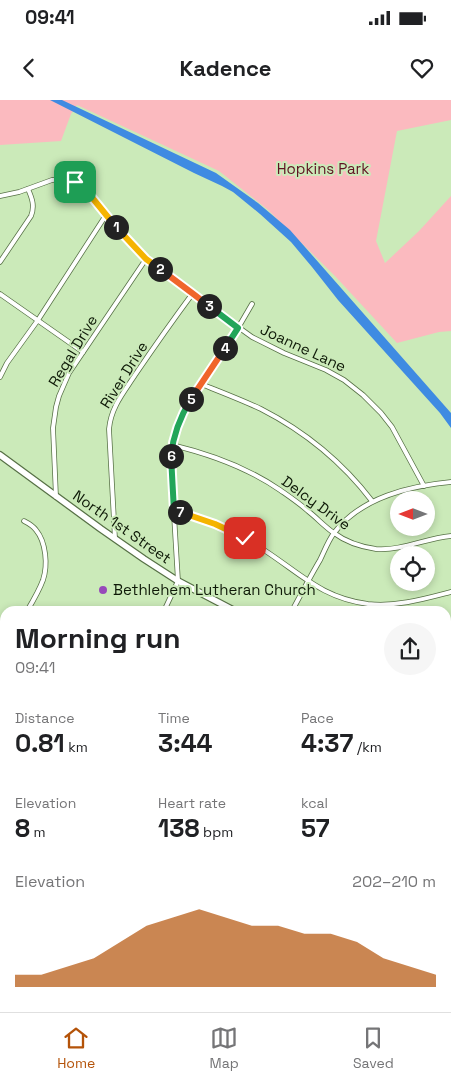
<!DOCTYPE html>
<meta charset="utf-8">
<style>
:root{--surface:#fff;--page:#f6f6f6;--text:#202124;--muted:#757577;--line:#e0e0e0;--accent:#b45309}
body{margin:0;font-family:"Space Grotesk",sans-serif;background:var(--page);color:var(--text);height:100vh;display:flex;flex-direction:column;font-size:19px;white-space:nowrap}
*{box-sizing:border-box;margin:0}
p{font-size:16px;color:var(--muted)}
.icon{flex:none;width:28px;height:28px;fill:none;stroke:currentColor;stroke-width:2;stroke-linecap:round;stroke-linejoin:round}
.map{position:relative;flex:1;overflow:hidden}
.drawer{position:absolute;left:0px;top:506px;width:451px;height:406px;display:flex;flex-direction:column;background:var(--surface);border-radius:15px 15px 0 0;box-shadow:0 2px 8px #0003}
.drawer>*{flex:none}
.needle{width:32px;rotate:270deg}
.controls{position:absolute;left:390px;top:391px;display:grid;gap:10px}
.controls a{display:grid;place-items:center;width:45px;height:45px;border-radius:50%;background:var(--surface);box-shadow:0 2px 8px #0003;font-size:25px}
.pin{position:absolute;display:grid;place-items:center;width:42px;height:42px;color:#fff;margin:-21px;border-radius:10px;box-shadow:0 2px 8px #0006}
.km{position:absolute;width:25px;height:25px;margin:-12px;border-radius:50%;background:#222;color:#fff;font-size:14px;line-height:25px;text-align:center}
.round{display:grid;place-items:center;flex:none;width:52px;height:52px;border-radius:26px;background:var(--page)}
.head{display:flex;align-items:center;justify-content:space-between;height:85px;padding:0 15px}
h1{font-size:28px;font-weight:800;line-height:38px}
.metrics{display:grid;grid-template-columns:repeat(3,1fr);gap:8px;height:85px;padding:5px 15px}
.metrics div{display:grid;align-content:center}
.metrics b{font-size:25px;font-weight:800}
.metrics small{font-size:14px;font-weight:400}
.metrics p{font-size:14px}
.chart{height:140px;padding:10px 15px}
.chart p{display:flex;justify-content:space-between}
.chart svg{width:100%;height:90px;margin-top:5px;fill:var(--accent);opacity:.7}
.status{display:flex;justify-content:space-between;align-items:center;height:35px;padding:0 25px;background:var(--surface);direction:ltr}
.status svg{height:14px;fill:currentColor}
header{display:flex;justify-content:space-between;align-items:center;height:65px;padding:0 15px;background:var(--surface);font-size:22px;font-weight:800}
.tab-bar{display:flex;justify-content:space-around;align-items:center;height:70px;border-top:1px solid var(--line);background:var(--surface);font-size:14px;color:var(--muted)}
.tab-bar a{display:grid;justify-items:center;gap:2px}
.tab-bar .selected{color:var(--accent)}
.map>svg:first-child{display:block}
.green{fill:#fbbabf}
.water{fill:#3f8be2}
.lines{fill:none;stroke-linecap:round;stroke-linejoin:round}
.street-casing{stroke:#577146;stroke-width:5.5}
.secondary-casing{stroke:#577146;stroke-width:8}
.street{stroke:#fff;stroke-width:4}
.secondary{stroke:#fff;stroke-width:5.5}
.split-1-casing{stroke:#fff;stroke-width:10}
.split-2-casing{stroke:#fff;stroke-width:10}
.split-3-casing{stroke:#fff;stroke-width:10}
.split-4-casing{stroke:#fff;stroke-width:10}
.split-5-casing{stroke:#fff;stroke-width:10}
.split-6-casing{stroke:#fff;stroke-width:10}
.split-7-casing{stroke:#fff;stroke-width:10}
.split-8-casing{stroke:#fff;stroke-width:10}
.split-1{stroke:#f5b400;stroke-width:6}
.split-2{stroke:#f5b400;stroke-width:6}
.split-3{stroke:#f0652b;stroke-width:6}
.split-4{stroke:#22a559;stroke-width:6}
.split-5{stroke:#f0652b;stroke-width:6}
.split-6{stroke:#22a559;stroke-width:6}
.split-7{stroke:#22a559;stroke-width:6}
.split-8{stroke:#f5b400;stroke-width:6}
.poi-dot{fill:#9749ba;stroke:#cbeab9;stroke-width:2}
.labels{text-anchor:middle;stroke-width:4;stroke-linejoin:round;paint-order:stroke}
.park-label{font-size:15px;fill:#5f1222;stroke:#cbeab9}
.street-label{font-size:15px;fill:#0e1907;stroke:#cbeab9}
.poi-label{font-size:15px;fill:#0e1907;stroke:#cbeab9;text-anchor:start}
</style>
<div class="status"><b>09:41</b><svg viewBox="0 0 49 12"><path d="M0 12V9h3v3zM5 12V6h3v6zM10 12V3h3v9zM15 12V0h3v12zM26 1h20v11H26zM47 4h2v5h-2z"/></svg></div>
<header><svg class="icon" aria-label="back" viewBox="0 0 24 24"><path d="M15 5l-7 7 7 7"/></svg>Kadence<svg class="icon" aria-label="heart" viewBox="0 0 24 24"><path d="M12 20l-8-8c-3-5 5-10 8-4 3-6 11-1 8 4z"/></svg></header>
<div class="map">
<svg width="451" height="912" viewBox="0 0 451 912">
<rect width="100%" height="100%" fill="#cbeab9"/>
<!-- green -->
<path class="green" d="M0,0h451v20l-54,11 -21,110 9,22 34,-32 32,-35v135l-12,1 -42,11 -62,-67 -68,-67 -48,-38 -142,-66 -6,9 -10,27 -61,4z"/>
<!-- water -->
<path class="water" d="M50,0h12l154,73 42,30 32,27 161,183v15l-11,-15 -102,-113 -26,-33 -21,-25 -31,-28 -27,-22 -11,-6 -28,-13z"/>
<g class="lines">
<defs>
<g id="street">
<path d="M0,96l19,-4 33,-12 13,-1 13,5 12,11 36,43 20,21 47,34 9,8 50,36 32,16 42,17 18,10 19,15 18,18 11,14 32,59"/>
<path d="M0,162l31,-46c4,-10 1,-18 -3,-27"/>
<path d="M0,194l83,58"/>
<path d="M0,277l7,-14 31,-43 68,-105"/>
<path d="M201,284c20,8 41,16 60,25 43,22 82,54 111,92"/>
<path d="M172,345c38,9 76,23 108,45 10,7 19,13 28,21 9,7 17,16 26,22 12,9 28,14 42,16 26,2 50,-11 75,-13"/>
<path d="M56,397l-3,-69 3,-21 3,-11 10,-23 77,-114"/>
<path d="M174,411c32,9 62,21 90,39 37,24 58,48 104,54 29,3 56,-5 83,-12"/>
<path d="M24,421c4,2 9,5 12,9 10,12 12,35 7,50 -4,11 -10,21 -16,31"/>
<path d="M115,439l-6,-110c2,-22 15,-37 26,-54 19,-28 38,-55 58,-82"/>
<path d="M164,511l14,-30 -7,-116 1,-20 3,-13 10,-23 53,-81 14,-24"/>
<path d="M292,511c9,-17 18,-34 28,-51 4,-8 8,-19 14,-27 27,-36 75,-47 117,-51"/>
<path d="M0,634h5"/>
<path d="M446,702l5,-1"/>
<path d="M446,760h5"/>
<path d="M446,820l5,-1"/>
<path d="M446,878h5"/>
<path d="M0,888h5"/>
<path d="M98,908l10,4"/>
<path d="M165,908l4,4"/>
<path d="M237,909l10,3"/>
<path d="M148,912l9,-4"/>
</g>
<g id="secondary">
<path d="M0,355l101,74 43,30 34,22 57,30"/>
<path d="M446,581h5"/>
<path d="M237,912v-4"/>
</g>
</defs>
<!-- street casing -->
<use href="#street" class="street-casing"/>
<!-- secondary casing -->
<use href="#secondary" class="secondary-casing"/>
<!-- street -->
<use href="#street" class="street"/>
<!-- secondary -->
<use href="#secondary" class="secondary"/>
</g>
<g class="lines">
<defs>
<path id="split-1" d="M75,82l15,13 26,32"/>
<path id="split-2" d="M116,127l30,32 14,10"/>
<path id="split-3" d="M160,169l32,24 17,13"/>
<path id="split-4" d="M209,206l29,22 -13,20"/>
<path id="split-5" d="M191,299l34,-51"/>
<path id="split-6" d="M171,356c2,-21 9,-39 20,-57"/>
<path id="split-7" d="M171,356l3,55 6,1"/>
<path id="split-8" d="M180,412l35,12 30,14"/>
</defs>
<!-- split-1 casing -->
<use href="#split-1" class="split-1-casing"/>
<!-- split-2 casing -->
<use href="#split-2" class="split-2-casing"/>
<!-- split-3 casing -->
<use href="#split-3" class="split-3-casing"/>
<!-- split-4 casing -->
<use href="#split-4" class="split-4-casing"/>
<!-- split-5 casing -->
<use href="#split-5" class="split-5-casing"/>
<!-- split-6 casing -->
<use href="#split-6" class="split-6-casing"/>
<!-- split-7 casing -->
<use href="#split-7" class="split-7-casing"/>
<!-- split-8 casing -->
<use href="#split-8" class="split-8-casing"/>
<!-- split-1 -->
<use href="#split-1" class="split-1"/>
<!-- split-2 -->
<use href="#split-2" class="split-2"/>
<!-- split-3 -->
<use href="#split-3" class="split-3"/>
<!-- split-4 -->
<use href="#split-4" class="split-4"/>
<!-- split-5 -->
<use href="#split-5" class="split-5"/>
<!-- split-6 -->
<use href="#split-6" class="split-6"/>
<!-- split-7 -->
<use href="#split-7" class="split-7"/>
<!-- split-8 -->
<use href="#split-8" class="split-8"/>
</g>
<!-- markers -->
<circle class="poi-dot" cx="103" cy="490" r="5"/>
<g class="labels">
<!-- park labels -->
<g class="park-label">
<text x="323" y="74">Hopkins Park</text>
</g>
<!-- street labels -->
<g class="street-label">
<text transform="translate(303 248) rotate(25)" y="5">Joanne Lane</text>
<text transform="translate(73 251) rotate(-59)" y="5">Regal Drive</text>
<text transform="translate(124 275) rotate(-58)" y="5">River Drive</text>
<text transform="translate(316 403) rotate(36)" y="5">Delcy Drive</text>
<text transform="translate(122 427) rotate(35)" y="5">North 1st Street</text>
</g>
<!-- poi labels -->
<g class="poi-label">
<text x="113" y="495">Bethlehem Lutheran Church</text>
</g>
</g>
</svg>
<div class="controls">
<a><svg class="needle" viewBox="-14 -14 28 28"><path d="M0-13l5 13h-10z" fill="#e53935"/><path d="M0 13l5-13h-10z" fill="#757577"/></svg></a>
<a><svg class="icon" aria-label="locate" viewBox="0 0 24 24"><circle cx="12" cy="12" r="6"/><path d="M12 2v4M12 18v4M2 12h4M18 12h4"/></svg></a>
</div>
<div class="pin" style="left:75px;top:82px;background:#1e9e55"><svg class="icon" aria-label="arrive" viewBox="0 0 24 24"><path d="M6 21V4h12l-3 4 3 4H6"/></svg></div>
<div class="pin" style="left:245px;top:438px;background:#d93025"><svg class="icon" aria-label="check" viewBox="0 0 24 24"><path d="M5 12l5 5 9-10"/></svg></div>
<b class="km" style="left:116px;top:127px">1</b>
<b class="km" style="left:160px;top:169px">2</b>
<b class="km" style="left:209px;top:206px">3</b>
<b class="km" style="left:225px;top:248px">4</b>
<b class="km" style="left:191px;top:299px">5</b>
<b class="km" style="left:171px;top:356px">6</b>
<b class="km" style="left:180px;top:412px">7</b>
<section class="drawer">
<div class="head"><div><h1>Morning run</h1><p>09:41</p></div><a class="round"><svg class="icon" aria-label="share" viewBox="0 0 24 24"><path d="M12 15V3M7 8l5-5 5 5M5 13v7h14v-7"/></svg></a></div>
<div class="metrics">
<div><p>Distance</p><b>0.81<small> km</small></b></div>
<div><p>Time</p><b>3:44</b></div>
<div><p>Pace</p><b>4:37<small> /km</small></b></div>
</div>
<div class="metrics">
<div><p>Elevation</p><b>8<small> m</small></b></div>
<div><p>Heart rate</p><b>138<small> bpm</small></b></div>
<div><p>kcal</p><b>57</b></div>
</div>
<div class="chart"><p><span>Elevation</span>202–210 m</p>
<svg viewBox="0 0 160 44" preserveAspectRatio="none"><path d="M0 44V38L10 38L20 34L30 30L40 22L50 14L60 10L70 6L80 10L90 14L100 14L110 18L120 18L130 22L140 30L150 34L160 38V44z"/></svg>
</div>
</section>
</div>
<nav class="tab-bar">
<a class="selected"><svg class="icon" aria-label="home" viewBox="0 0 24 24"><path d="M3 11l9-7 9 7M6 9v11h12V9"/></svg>Home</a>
<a><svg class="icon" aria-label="map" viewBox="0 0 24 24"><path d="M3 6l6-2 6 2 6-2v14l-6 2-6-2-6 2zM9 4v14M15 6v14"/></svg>Map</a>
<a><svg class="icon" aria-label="saved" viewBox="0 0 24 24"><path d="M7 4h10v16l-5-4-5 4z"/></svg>Saved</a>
</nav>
